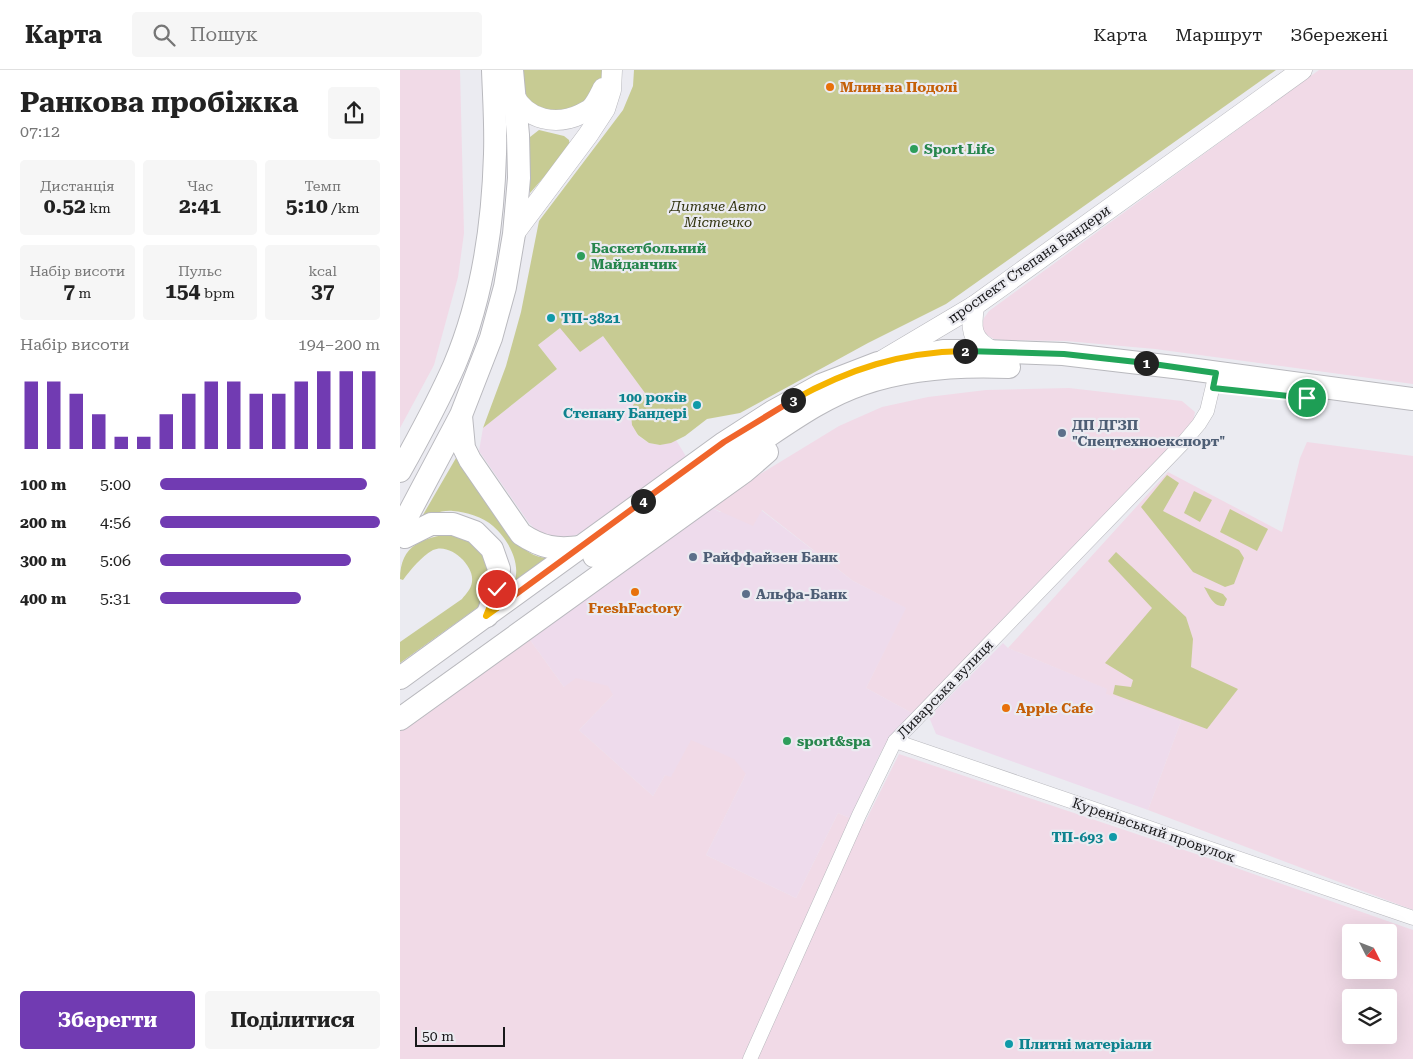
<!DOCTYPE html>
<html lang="uk">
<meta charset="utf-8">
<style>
:root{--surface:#fff;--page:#f6f6f6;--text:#222;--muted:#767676;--line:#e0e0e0;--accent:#713bb2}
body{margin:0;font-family:"Roboto Serif",serif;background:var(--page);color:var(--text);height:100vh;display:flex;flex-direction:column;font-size:19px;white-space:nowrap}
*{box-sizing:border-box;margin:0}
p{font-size:16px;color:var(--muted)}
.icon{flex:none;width:28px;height:28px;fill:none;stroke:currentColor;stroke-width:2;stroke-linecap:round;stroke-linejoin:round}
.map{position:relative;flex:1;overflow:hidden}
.panel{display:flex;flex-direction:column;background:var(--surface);width:400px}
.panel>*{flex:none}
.needle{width:32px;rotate:132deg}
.buttons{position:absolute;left:942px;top:854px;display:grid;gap:10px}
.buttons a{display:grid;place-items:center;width:55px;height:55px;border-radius:5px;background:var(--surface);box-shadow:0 5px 20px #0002;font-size:25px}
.scale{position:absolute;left:15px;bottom:12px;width:90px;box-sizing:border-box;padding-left:5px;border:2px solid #18181a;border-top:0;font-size:14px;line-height:18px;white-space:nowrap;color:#18181a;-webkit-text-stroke:4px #ebebf1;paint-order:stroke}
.pin{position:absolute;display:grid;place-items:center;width:42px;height:42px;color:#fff;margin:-21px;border:2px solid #fff;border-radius:50%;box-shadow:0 1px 5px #0007}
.km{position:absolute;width:25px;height:25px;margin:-12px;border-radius:50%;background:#222;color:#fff;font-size:14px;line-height:25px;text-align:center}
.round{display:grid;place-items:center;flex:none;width:52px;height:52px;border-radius:5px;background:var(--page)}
.head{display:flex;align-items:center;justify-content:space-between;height:85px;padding:0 20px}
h1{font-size:28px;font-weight:700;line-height:38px}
.stats{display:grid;grid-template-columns:repeat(3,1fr);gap:8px;height:85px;padding:5px 20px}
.stats div{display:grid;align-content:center;border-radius:5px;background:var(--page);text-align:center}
.stats b{font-size:21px;font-weight:700}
.stats small{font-size:14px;font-weight:400}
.stats p{font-size:14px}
.chart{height:140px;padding:10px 20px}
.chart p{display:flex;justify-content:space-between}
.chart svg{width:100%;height:90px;margin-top:5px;stroke:var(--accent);stroke-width:6}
.action{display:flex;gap:10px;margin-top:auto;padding:10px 20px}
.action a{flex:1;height:58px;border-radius:5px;background:var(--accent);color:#fff;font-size:20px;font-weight:700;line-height:58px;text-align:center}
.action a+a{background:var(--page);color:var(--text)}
ul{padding:0 20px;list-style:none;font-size:16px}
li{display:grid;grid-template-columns:80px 60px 1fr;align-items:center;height:38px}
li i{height:12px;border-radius:6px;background:var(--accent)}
header{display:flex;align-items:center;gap:30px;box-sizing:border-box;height:70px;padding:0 25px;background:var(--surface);border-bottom:1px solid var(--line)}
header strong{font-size:24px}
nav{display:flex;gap:28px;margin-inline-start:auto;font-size:18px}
.search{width:350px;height:45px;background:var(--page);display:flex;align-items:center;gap:12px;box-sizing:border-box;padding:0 18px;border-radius:5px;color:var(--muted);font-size:19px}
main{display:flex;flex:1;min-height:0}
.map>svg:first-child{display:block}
.commercial{fill:#eedbec}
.industrial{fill:#f1dae7;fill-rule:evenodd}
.green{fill:#c7cb93}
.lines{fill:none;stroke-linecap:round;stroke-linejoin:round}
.minor-casing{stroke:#b9b9be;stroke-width:15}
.secondary-casing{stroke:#b9b9be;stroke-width:21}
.primary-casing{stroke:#b9b9be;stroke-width:24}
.minor{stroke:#fff;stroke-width:14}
.secondary{stroke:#fff;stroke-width:20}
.primary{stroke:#fff;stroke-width:22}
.split-1-casing{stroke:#fff;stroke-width:10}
.split-2-casing{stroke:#fff;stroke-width:10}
.split-3-casing{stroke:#fff;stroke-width:10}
.split-4-casing{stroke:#fff;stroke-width:10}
.split-5-casing{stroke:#fff;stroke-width:10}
.split-6-casing{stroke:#fff;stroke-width:10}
.split-1{stroke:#22a559;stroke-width:6}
.split-2{stroke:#22a559;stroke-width:6}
.split-3{stroke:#f5b400;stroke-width:6}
.split-4{stroke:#f0652b;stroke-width:6}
.split-5{stroke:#f0652b;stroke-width:6}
.split-6{stroke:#f5b400;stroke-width:6}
.food-dot{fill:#e8710a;stroke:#ebebf1;stroke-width:2}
.leisure-dot{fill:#2e9e5b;stroke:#ebebf1;stroke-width:2}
.culture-dot{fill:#0f9aa8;stroke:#ebebf1;stroke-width:2}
.service-dot{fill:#5c6f8a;stroke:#ebebf1;stroke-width:2}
.labels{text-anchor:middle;stroke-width:4.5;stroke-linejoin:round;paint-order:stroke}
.food-label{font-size:14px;font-weight:bold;fill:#c56008;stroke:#ebebf1;text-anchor:start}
.leisure-label{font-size:14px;font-weight:bold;fill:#27864d;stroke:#ebebf1;text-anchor:start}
.park-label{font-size:14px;font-style:italic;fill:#323410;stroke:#ebebf1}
.street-label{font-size:14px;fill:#18181a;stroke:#ebebf1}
.culture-label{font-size:14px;font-weight:bold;fill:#0d838f;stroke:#ebebf1;text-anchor:start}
.service-label{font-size:14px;font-weight:bold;fill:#4e5e75;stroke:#ebebf1;text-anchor:start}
</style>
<header>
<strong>Карта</strong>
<div class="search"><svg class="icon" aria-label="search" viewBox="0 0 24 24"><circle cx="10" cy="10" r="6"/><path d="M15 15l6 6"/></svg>Пошук</div>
<nav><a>Карта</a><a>Маршрут</a><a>Збережені</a></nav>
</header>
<main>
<section class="panel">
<div class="head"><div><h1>Ранкова пробіжка</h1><p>07:12</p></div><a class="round"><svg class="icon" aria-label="share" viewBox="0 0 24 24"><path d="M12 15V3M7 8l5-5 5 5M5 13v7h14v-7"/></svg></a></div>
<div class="stats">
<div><p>Дистанція</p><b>0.52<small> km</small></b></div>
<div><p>Час</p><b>2:41</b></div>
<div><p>Темп</p><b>5:10<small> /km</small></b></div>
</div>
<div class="stats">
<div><p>Набір висоти</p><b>7<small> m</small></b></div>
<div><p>Пульс</p><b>154<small> bpm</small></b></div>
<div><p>kcal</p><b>37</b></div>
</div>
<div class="chart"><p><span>Набір висоти</span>194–200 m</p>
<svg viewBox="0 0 160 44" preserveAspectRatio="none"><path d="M5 44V11M15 44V11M25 44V17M35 44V27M45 44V38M55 44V38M65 44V27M75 44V17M85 44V11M95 44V11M105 44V17M115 44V17M125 44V11M135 44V6M145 44V6M155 44V6"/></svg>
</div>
<ul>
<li><b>100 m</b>5:00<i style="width:94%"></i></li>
<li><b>200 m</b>4:56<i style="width:100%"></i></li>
<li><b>300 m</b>5:06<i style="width:87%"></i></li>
<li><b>400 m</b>5:31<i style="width:64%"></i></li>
</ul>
<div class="action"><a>Зберегти</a><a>Поділитися</a></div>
</section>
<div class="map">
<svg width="1013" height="989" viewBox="0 0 1013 989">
<rect width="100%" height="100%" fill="#ebebf1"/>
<!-- commercial -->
<g class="commercial">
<path d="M160,258l43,8 42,57 -6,5 -2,37 12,8 11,2 16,-5 11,18 -106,75 -11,4h-21l-13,-7 -7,-7 -50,-72 4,-23 74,-59 -19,-24z"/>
<path d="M308,436l12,6 41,-2 92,71 54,27 -41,80 46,25 -31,39 -31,66 -12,-5 -42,85 -90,-43 40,-81 -75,4 -6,-3 -12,21 -74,-66 34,-35 -49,-8 -36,-50z"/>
<path d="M603,573l5,5 100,41 -1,5 74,27 -33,89 -212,-76 -7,-17z"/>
</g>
<!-- industrial -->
<g class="industrial">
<path d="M0,0h60l4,163 -6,44 -24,88 -34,63z"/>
<path d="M919,0h94v314l-258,-35 -89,-8 -63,-1 -9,-1 -9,-5 -4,-7 3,-9 5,-7z"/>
<path d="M669,318l113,13 13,11 -3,15 -280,286 -46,-25 40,-80 -53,-27 -91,-71 -9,16 -45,-20 131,-80 43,-19 46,-10 58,-7z"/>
<path d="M907,372l106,14v454l-265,-100 33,-89 -75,-27 1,-5 -99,-41 160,-176 114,60 18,-74z"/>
<path d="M128,567l36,50 12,-9 32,8 5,9 -34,35 74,66 12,-21 6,2 20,-37 43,19 12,15 -40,81 90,43 42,-85 26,11 35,-70 306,103 208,73v129h-1013v-331zM951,862h38v38h-38zM951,928h38v37h-38z"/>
</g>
<!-- green -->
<g class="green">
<path d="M122,0h83l-3,9 -14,25 -26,12 -33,-14 -6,-15z"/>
<path d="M234,0h642l-330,234 -78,39 -128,70 -33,6 -22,17 -14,7 -11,2 -11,-2 -11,-8 -6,-10 -1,-11 2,-9 12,-12 -42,-57 -23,16 -20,-24 -22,17 19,24 -74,59 23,-62 15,-54 18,-91 84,-111 10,-24z"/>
<path d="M139,60l25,6 5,4 1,7 -40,46v-56z"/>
<path d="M56,388l57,80c11,12 21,21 39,20l-39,27c10,-20 -5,-46 -20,-59 -10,-9 -27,-14 -40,-15 -13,-1 -22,4 -33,9z"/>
<path d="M767,405l12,8 -16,28 76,39 5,8 -10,26 -9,3 -32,-15 -52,-65z"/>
<path d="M794,421l18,9 -12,22 -16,-9z"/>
<path d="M830,439l38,20 -11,22 -37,-19z"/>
<path d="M53,464l12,5 14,10 7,12 5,16 -10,28 -81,58v-21l62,-43c4,-5 9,-10 10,-17 3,-16 -22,-40 -39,-32 -12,7 -22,19 -30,30l-3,-1c0,-34 23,-42 53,-45z"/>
<path d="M716,482l70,65 7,22 -2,28 47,22 -31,40 -94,-35 2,-9 16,2 2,-7 -28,-17 47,-55 -44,-47z"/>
<path d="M804,517l19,7 4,5 -3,7c-11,1 -15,-11 -20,-19z"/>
</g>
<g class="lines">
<defs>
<g id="minor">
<path d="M495,671l518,177"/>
<path d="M350,989l109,-244 36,-74 288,-298 16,-19 8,-13 9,-38"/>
</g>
<g id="secondary">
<path d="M114,25c13,25 42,31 67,19 3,-2 7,-3 10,-6 5,-5 9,-14 12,-20"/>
<path d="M114,164l74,-99 17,-26 6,-19 1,-20"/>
<path d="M574,236c-3,22 -4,33 18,45"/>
<path d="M483,290l91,-54 328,-236"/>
</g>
<g id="primary">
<path d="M61,346l3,32 6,12 51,74c21,14 35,16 60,13"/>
<path d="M0,401c19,-34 38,-69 54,-105 28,-66 39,-141 41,-212 1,-28 -1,-56 -2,-84"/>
<path d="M0,460l61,-115 30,-77 14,-51 9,-53 5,-56 -1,-43 -6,-65"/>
<path d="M5,467l26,-13h22l22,8 17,17 7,20 -2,20 -10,27"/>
<path d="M194,486c52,-37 106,-74 159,-110 35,-23 70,-49 109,-62 46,-16 99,-19 147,-17"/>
<path d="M0,608l324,-235 48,-31 49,-27 57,-22 65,-12h42l78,3 119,14 231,31"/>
<path d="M0,649l345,-248 22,-19"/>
</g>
</defs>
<!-- minor casing -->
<use href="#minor" class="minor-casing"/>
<!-- secondary casing -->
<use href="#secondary" class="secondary-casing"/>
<!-- primary casing -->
<use href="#primary" class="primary-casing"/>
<!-- minor -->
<use href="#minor" class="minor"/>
<!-- secondary -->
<use href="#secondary" class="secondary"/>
<!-- primary -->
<use href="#primary" class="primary"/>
</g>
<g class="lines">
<defs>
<path id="split-1" d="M746,293l70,10 -3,15 94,10"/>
<path id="split-2" d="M565,281l99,3 82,9"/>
<path id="split-3" d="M393,330c56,-31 108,-48 172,-49"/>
<path id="split-4" d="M243,431l81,-59 69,-42"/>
<path id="split-5" d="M97,538l146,-107"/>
<path id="split-6" d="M97,519l-11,27 11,-8"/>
</defs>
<!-- split-1 casing -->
<use href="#split-1" class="split-1-casing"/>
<!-- split-2 casing -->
<use href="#split-2" class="split-2-casing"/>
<!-- split-3 casing -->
<use href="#split-3" class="split-3-casing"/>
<!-- split-4 casing -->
<use href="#split-4" class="split-4-casing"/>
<!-- split-5 casing -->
<use href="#split-5" class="split-5-casing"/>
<!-- split-6 casing -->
<use href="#split-6" class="split-6-casing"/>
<!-- split-1 -->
<use href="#split-1" class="split-1"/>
<!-- split-2 -->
<use href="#split-2" class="split-2"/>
<!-- split-3 -->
<use href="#split-3" class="split-3"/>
<!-- split-4 -->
<use href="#split-4" class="split-4"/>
<!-- split-5 -->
<use href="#split-5" class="split-5"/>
<!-- split-6 -->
<use href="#split-6" class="split-6"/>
</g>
<!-- markers -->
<g class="food-dot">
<circle cx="430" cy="17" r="5"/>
<circle cx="235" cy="522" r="5"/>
<circle cx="606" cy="638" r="5"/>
</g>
<g class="leisure-dot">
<circle cx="514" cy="79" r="5"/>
<circle cx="181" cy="186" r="5"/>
<circle cx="387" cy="671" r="5"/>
</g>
<g class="culture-dot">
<circle cx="151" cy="248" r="5"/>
<circle cx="297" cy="335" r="5"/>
<circle cx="713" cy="767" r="5"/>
<circle cx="609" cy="974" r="5"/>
</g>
<g class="service-dot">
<circle cx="662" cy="363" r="5"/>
<circle cx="293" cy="487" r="5"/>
<circle cx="346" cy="524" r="5"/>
</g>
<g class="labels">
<!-- food labels -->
<g class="food-label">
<text x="440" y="22">Млин на Подолі</text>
<text x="235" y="543" text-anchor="middle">FreshFactory</text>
<text x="616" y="643">Apple Cafe</text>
</g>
<!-- leisure labels -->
<g class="leisure-label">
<text x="524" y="84">Sport Life</text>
<text x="191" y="183">Баскетбольний<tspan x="191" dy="16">Майданчик</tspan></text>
<text x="397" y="676">sport&amp;spa</text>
</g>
<!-- park labels -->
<g class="park-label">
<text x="318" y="141">Дитяче Авто<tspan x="318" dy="16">Містечко</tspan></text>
</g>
<!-- street labels -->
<g class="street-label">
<text transform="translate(629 194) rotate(-35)" y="5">проспект Степана Бандери</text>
<text transform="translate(545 619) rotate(-46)" y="5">Ливарська вулиця</text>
<text transform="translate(754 760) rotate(19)" y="5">Куренівський провулок</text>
</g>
<!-- culture labels -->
<g class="culture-label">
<text x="161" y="253">ТП-3821</text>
<text x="287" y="332" text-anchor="end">100 років<tspan x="287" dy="16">Степану Бандері</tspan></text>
<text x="703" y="772" text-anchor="end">ТП-693</text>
<text x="619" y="979">Плитні матеріали</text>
</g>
<!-- service labels -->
<g class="service-label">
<text x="672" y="360">ДП ДГЗП<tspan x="672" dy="16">"Спецтехноекспорт"</tspan></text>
<text x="303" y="492">Райффайзен Банк</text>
<text x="356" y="529">Альфа-Банк</text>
</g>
</g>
</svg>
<div class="buttons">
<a><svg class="needle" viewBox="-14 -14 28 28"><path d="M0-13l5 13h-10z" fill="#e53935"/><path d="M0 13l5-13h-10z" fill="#767676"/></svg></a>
<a><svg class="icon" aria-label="layers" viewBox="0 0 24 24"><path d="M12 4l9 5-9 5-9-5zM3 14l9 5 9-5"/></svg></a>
</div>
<div class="scale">50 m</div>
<div class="pin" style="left:907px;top:328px;background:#1e9e55"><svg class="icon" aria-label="arrive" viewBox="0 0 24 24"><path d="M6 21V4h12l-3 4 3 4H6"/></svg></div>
<div class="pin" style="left:97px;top:519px;background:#d93025"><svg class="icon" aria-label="check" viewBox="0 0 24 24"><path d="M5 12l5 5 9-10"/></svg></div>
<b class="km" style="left:746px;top:293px">1</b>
<b class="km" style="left:565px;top:281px">2</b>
<b class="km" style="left:393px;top:330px">3</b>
<b class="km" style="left:243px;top:431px">4</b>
</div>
</main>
